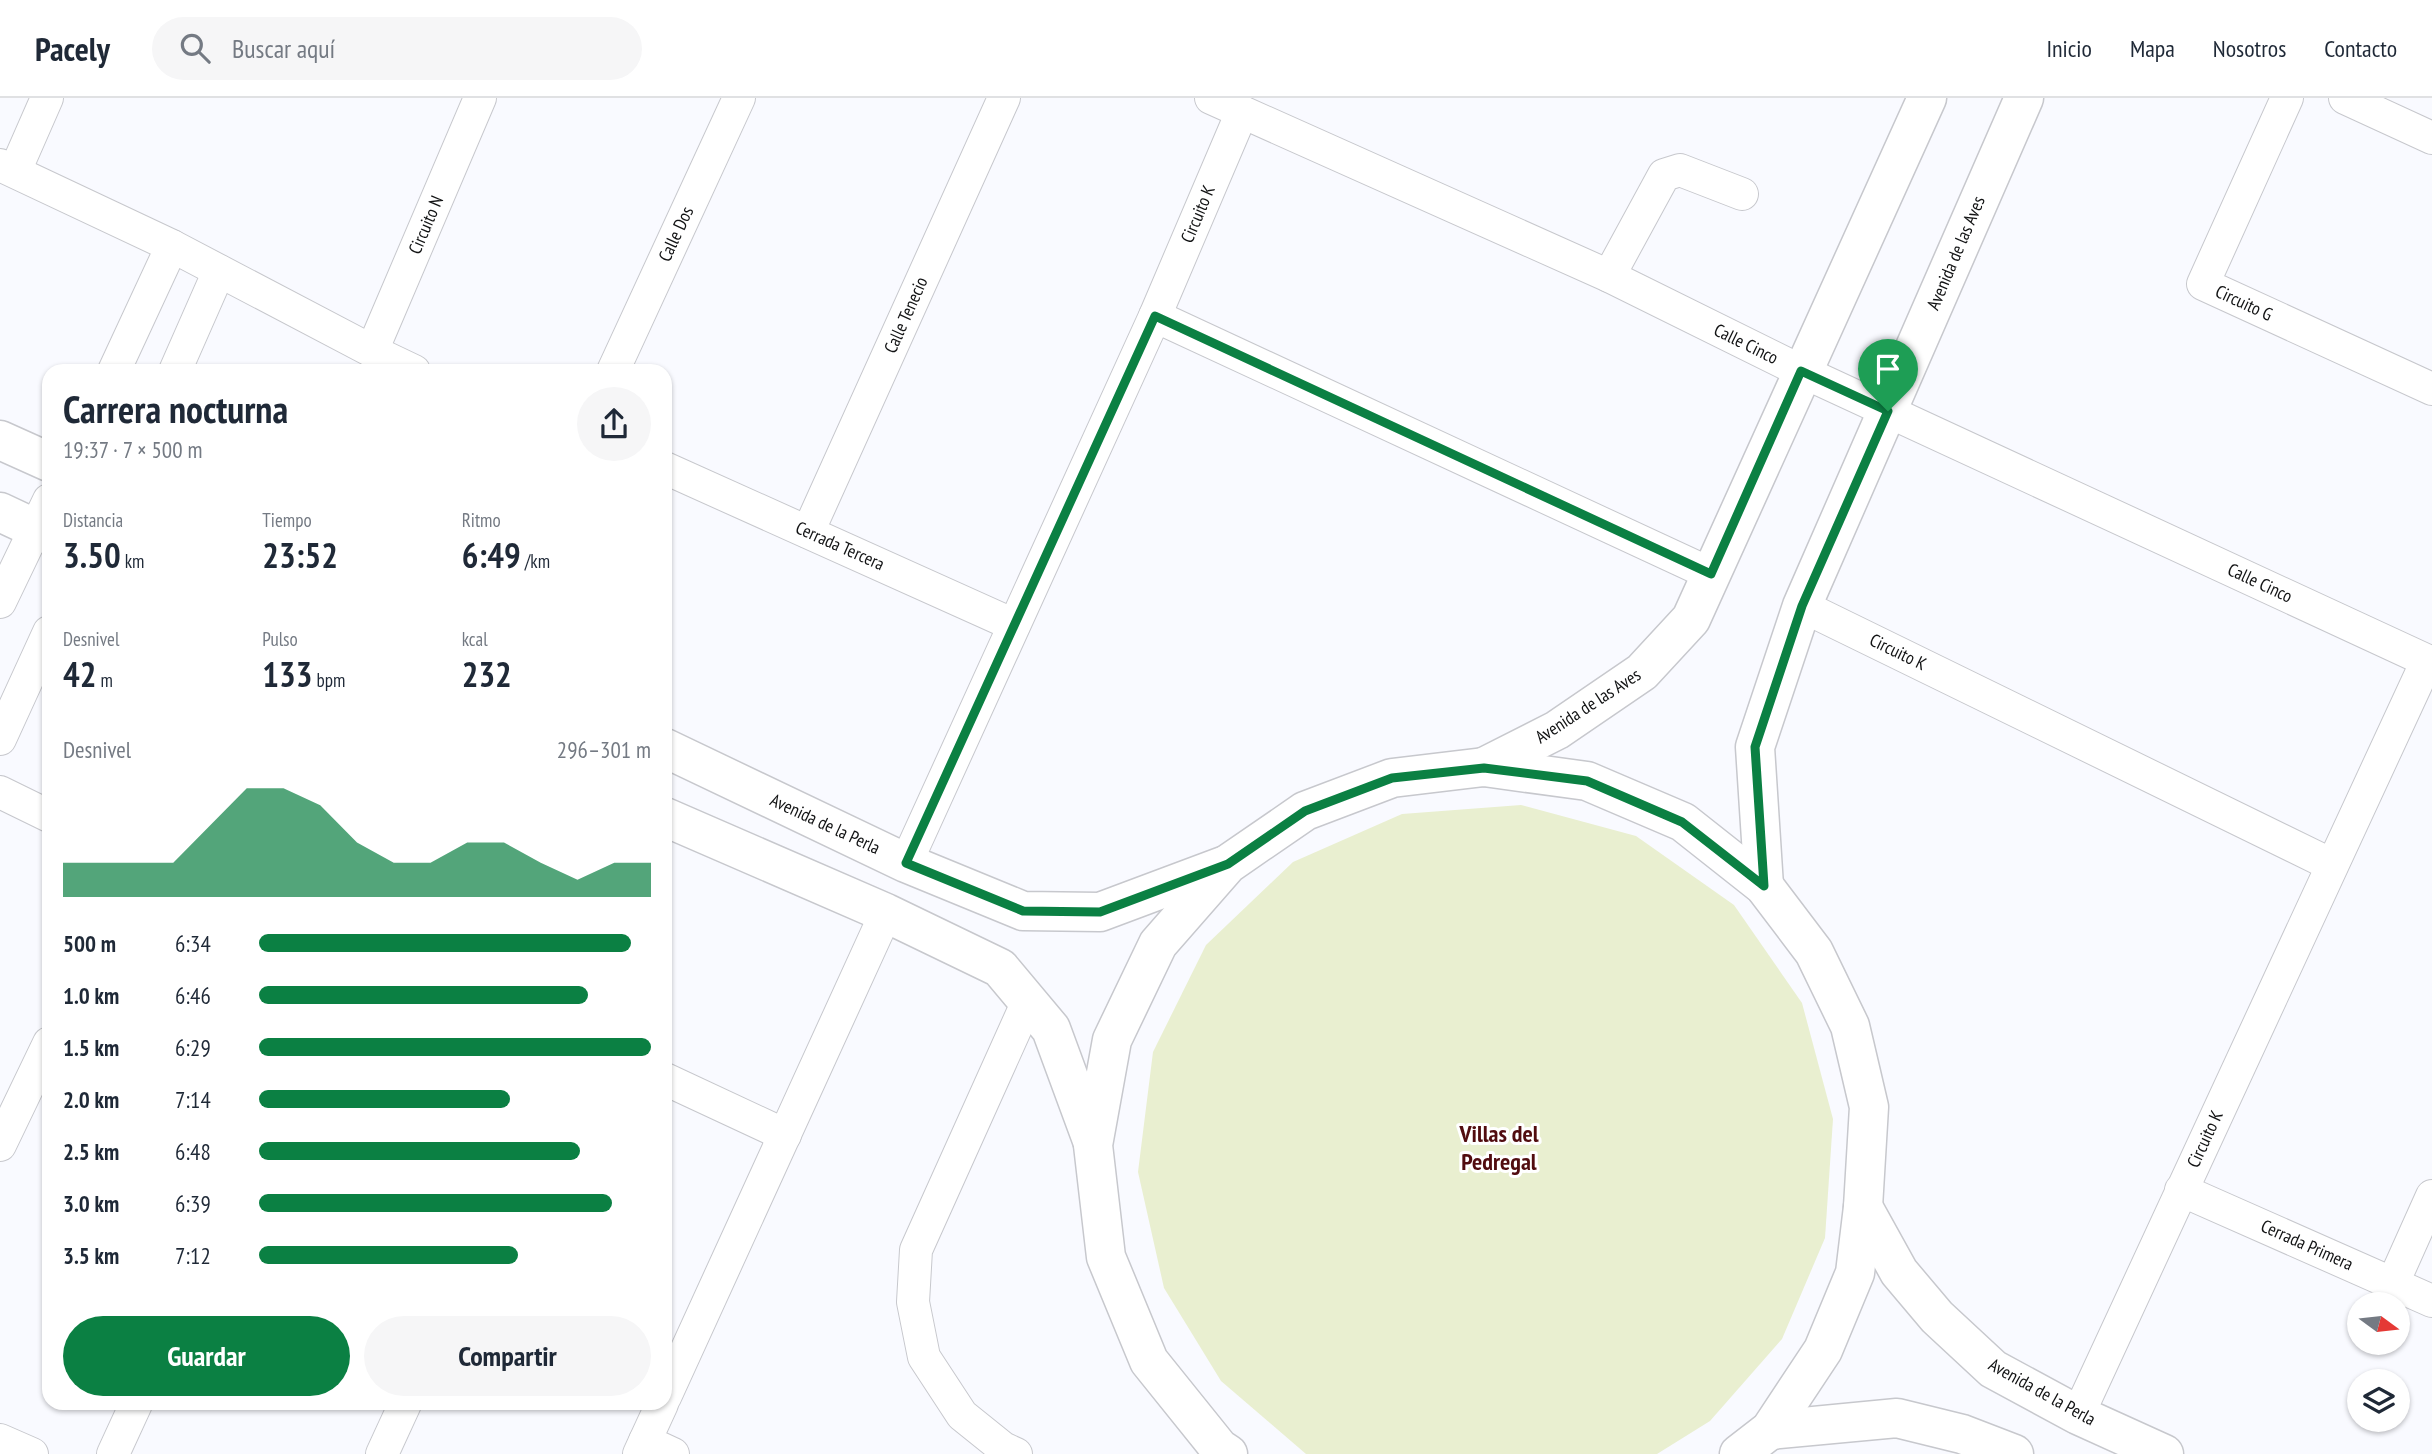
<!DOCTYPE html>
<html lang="es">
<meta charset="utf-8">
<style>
:root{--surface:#fff;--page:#f6f6f7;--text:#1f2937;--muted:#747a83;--line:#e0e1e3;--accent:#0b8043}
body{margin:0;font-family:"PT Sans Narrow",sans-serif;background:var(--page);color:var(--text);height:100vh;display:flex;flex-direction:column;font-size:26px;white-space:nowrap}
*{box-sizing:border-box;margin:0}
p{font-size:23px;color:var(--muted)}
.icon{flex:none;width:38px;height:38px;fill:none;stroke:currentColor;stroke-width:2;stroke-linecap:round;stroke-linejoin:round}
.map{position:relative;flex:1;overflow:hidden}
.sheet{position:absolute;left:42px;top:266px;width:630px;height:1046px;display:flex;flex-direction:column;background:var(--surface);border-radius:21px;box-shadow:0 2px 5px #0004}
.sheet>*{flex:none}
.needle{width:46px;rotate:105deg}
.controls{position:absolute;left:2347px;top:1194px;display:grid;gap:14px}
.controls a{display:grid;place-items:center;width:63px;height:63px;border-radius:50%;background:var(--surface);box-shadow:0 2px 5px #0004;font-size:35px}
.pin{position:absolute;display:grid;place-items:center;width:60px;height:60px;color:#fff;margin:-72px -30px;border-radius:50% 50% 50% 0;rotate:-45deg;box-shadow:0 0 7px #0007}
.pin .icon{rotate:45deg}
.round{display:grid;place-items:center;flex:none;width:74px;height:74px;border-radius:37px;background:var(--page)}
.head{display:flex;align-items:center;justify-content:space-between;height:119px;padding:0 21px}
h1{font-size:38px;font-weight:800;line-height:52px}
.metrics{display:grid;grid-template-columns:repeat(3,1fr);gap:10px;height:119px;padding:7px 21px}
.metrics div{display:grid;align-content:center}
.metrics b{font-size:35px;font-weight:800}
.metrics small{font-size:19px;font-weight:400}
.metrics p{font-size:19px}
.chart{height:196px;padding:14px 21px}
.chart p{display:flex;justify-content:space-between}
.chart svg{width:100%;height:126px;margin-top:7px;fill:var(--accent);opacity:.7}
.button{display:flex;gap:14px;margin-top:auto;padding:14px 21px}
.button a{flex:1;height:80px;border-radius:42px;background:var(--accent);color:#fff;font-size:28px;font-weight:800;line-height:80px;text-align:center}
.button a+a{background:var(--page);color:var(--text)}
ul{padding:0 21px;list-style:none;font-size:23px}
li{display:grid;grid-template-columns:112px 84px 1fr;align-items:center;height:52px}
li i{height:18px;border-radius:9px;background:var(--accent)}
header{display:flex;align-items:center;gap:42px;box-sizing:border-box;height:98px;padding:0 35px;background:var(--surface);border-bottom:2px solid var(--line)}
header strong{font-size:33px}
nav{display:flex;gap:38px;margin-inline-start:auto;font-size:24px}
.search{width:490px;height:63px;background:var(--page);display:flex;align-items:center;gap:18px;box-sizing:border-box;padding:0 24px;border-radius:38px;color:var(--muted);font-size:26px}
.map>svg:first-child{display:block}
.green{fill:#e9efd0}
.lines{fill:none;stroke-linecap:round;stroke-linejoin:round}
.minor-casing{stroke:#c7c8cd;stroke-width:34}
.tertiary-casing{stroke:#c7c8cd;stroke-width:41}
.minor{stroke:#fff;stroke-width:32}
.tertiary{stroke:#fff;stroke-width:38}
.route-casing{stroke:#fff;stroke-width:14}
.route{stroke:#0b8043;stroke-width:9}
.labels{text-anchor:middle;stroke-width:6;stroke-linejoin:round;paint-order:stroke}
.street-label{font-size:18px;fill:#121314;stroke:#fff}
.district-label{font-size:24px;font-weight:bold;fill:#510c0f;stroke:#fff}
</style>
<header>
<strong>Pacely</strong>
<div class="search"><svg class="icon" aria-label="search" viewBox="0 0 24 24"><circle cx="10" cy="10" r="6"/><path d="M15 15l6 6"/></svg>Buscar aquí</div>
<nav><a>Inicio</a><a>Mapa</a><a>Nosotros</a><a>Contacto</a></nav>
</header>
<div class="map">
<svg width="2432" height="1356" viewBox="0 0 2432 1356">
<rect width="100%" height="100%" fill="#f9faff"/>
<!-- green -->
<path class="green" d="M1521,707l115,31 98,69 68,98 31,116 -8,119 -43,101 -72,82 -53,33h-351l-85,-73 -57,-93 -26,-116 15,-120 53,-107 87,-83 109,-48z"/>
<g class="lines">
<defs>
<g id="minor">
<path d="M1211,0l398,178 192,95 631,292"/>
<path d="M2287,0l-84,186 229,105"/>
<path d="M2345,0l87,40"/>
<path d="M0,67l172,81 200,105 42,20"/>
<path d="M15,73l32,-73"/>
<path d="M1609,178l55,-101 16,-5 62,24"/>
<path d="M1155,218l556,258"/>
<path d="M372,253l108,-253"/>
<path d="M114,273l58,-125"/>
<path d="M175,273l44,-100"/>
<path d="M613,273l126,-273"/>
<path d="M665,370l349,157"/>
<path d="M808,434l196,-434"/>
<path d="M0,504l49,-102"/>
<path d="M1802,508l530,259"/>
<path d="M0,641l49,-107"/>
<path d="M0,694l49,24"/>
<path d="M906,765l249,-547 87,-204"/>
<path d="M665,981l120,56"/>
<path d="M0,1047l49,-102"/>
<path d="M2181,1092l251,111"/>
<path d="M2393,1185l39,-87"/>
<path d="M665,1299l221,-484"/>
<path d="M2078,1317l349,-754"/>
<path d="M0,1342l32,14"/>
<path d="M645,1343l28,13"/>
<path d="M113,1356l23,-50"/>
<path d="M382,1356l23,-50"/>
<path d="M639,1356l23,-50"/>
<path d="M1016,1356l-13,-6 -41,-33 -38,-58 -11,-55 3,-52 112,-249"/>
</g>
<g id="tertiary">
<path d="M0,342l49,22"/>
<path d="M0,414l49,23"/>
<path d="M665,650l241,115 117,48 77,1 123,-46"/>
<path d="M1484,669l73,-37 85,-58 49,-53 236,-521"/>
<path d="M665,719l221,96 114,55 51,61 42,114"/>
<path d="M1764,788l-9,-139 47,-141 222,-508"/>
<path d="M1863,1109l36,65 38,45 56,52 85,46 86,39"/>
<path d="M1770,1332l127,-12 65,16 52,20"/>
<path d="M1228,1356l-9,-6 -70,-87 -43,-104 -13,-112 19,-105 46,-96 70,-80 77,-53 87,-33 92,-11 103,14 96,41 81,64 50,66 36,74 19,81 -6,100 -8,66 -32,77 -53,80 -31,24"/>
</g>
</defs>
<!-- minor casing -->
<use href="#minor" class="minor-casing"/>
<!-- tertiary casing -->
<use href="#tertiary" class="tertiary-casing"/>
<!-- minor -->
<use href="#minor" class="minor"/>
<!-- tertiary -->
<use href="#tertiary" class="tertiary"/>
</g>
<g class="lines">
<defs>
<path id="route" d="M1155,218l556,258 90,-203 87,40 -86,195 -47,141 9,139 -82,-64 -95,-41 -103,-13 -92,10 -87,33 -77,53 -128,48 -77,-1 -117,-48z"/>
</defs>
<!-- route casing -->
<use href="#route" class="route-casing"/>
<!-- route -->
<use href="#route" class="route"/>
</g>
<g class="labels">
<!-- street labels -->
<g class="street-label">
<text transform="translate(1198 116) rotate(-67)" y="6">Circuito K</text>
<text transform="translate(426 127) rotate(-67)" y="6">Circuito N</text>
<text transform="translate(676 136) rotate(-65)" y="6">Calle Dos</text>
<text transform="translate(1956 155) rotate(-67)" y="6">Avenida de las Aves</text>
<text transform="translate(2244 205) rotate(25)" y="6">Circuito G</text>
<text transform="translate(906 217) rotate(-66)" y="6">Calle Tenecio</text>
<text transform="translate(1746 246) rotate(26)" y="6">Calle Cinco</text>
<text transform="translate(840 448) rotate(24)" y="6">Cerrada Tercera</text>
<text transform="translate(2260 485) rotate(25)" y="6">Calle Cinco</text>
<text transform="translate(1898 554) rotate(26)" y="6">Circuito K</text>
<text transform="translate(1588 608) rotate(-33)" y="6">Avenida de las Aves</text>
<text transform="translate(825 726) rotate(25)" y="6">Avenida de la Perla</text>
<text transform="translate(2205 1041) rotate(-65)" y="6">Circuito K</text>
<text transform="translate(2307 1147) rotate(24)" y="6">Cerrada Primera</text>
<text transform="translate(2042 1294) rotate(29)" y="6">Avenida de la Perla</text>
</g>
<!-- district labels -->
<g class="district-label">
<text x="1499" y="1044">Villas del<tspan x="1499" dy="28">Pedregal</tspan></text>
</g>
</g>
</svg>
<div class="controls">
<a><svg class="needle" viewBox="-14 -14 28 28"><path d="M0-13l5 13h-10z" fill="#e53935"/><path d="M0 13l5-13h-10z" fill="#747a83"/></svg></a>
<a><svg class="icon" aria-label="layers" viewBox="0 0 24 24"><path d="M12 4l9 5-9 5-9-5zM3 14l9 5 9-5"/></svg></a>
</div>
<div class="pin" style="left:1888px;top:313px;background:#1e9e55"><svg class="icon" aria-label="arrive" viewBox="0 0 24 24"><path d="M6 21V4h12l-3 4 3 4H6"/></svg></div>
<section class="sheet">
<div class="head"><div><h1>Carrera nocturna</h1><p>19:37 · 7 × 500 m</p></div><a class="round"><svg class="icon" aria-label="share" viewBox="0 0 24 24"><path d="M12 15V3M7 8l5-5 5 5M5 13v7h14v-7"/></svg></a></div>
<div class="metrics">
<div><p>Distancia</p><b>3.50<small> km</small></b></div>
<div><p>Tiempo</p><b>23:52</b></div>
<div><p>Ritmo</p><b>6:49<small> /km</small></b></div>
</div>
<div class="metrics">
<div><p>Desnivel</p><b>42<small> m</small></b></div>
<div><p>Pulso</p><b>133<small> bpm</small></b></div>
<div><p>kcal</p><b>232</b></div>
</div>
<div class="chart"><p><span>Desnivel</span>296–301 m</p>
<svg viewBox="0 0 160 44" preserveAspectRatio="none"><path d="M0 44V32L10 32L20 32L30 32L40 19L50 6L60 6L70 12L80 25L90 32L100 32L110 25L120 25L130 32L140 38L150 32L160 32V44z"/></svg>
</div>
<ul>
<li><b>500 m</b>6:34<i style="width:95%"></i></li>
<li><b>1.0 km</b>6:46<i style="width:84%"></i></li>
<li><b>1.5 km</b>6:29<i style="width:100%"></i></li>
<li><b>2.0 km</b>7:14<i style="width:64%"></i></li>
<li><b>2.5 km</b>6:48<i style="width:82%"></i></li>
<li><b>3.0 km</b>6:39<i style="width:90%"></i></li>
<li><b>3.5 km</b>7:12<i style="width:66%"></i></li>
</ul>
<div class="button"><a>Guardar</a><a>Compartir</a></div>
</section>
</div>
